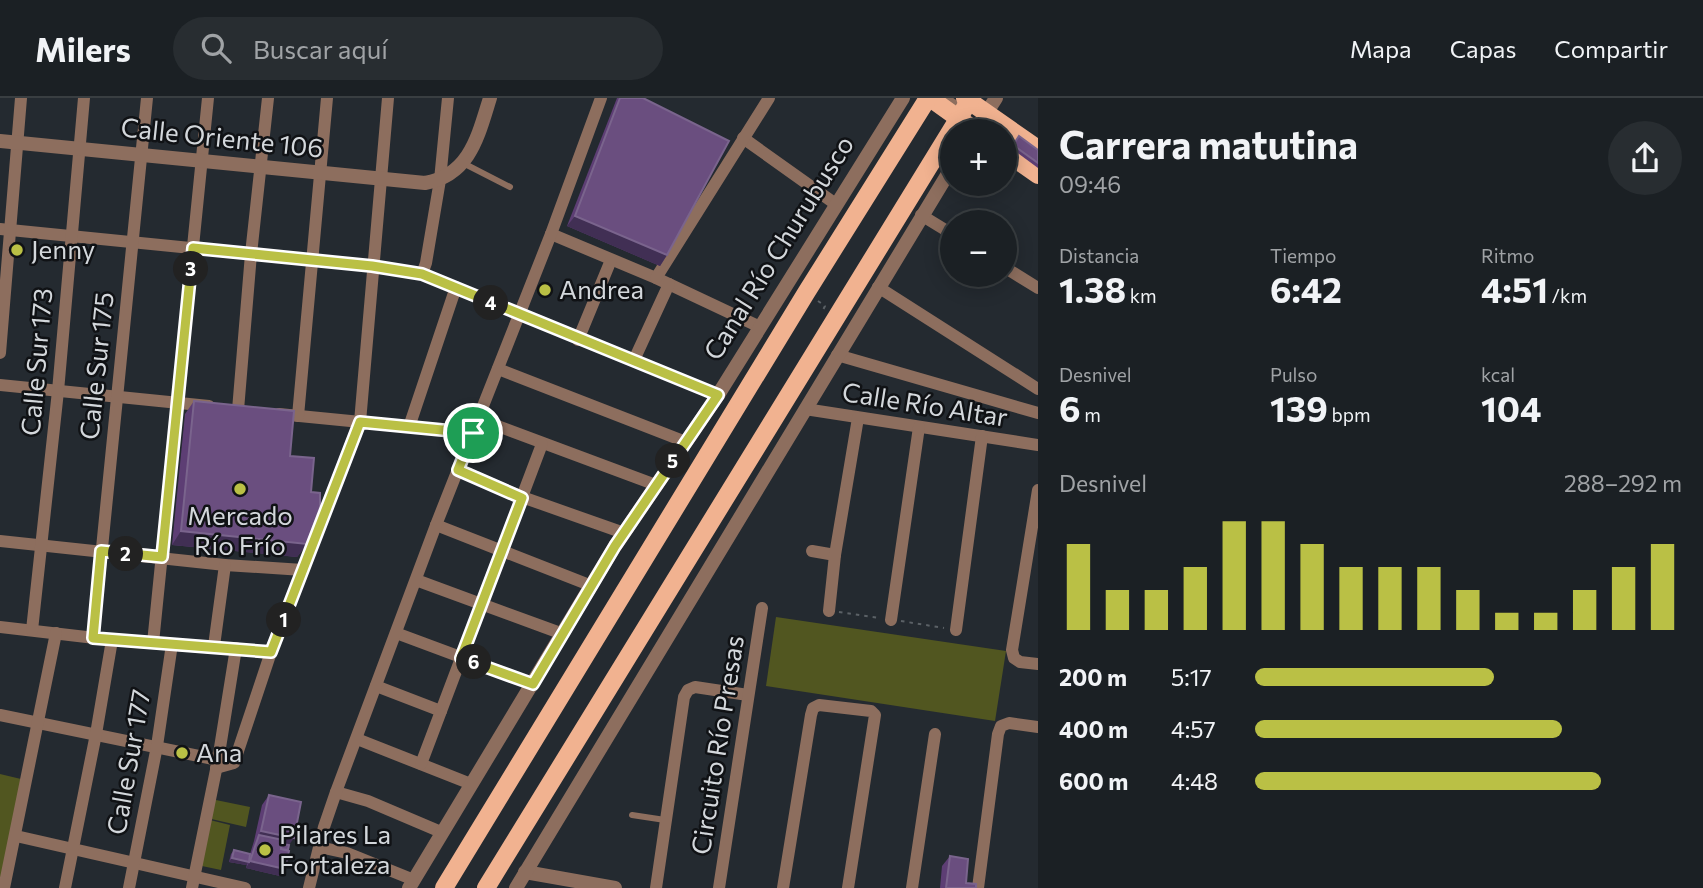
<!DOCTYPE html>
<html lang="es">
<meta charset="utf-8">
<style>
:root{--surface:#1b2024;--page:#282d31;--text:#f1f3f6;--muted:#a0a3a6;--line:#393e41;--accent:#bac045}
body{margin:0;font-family:Commissioner,sans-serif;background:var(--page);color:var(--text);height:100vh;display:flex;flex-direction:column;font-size:26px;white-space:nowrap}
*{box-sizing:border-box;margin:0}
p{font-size:23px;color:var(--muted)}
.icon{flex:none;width:38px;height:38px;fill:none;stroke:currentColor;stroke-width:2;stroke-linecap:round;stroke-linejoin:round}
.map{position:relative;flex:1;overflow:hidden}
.drawer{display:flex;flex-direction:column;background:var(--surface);width:665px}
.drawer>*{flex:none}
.tools{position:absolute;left:940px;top:21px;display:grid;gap:14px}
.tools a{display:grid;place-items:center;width:77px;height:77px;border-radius:50%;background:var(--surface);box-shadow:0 4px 18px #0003,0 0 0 2px var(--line);font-size:35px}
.pin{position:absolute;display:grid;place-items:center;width:60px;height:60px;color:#fff;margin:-30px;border:4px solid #fff;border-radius:50%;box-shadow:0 2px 7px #0007}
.km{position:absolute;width:35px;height:35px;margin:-18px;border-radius:50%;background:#222;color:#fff;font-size:19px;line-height:35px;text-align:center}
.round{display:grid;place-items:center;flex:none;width:74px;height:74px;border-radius:37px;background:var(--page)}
.head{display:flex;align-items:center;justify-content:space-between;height:119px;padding:0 21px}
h1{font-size:38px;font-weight:700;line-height:52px}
.metrics{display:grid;grid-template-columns:repeat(3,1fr);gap:10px;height:119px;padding:7px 21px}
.metrics div{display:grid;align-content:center}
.metrics b{font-size:35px;font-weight:700}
.metrics small{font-size:19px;font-weight:400}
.metrics p{font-size:19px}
.chart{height:196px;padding:14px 21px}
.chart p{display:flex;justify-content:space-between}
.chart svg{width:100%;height:126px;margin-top:7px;stroke:var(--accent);stroke-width:6}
ul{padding:0 21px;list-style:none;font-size:23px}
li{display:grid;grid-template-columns:112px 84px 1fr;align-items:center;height:52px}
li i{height:18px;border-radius:9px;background:var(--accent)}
header{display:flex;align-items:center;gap:42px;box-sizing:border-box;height:98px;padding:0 35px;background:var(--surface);border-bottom:2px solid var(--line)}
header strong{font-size:33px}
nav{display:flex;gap:38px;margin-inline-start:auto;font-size:24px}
.search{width:490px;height:63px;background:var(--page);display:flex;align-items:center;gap:18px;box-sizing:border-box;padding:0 24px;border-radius:38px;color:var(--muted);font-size:26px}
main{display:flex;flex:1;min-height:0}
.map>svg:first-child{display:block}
.green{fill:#515620}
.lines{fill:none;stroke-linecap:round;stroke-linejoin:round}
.path{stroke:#5b6166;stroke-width:2;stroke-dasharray:3.5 5;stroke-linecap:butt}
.service{stroke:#8d6e5e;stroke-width:6}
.minor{stroke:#8d6e5e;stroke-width:12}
.tertiary{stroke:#8d6e5e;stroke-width:14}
.primary{stroke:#f1b290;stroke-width:18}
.wall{fill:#5d3e74}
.shaded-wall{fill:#412f54}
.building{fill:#6a4e7f;stroke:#7a648d;stroke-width:2}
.route-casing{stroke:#fff;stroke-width:14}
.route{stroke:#bac045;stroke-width:9}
.poi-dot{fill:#bac045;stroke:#101215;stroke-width:2.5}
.labels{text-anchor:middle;stroke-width:5;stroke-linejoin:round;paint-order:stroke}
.street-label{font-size:26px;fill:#d3d7db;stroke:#101215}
.poi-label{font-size:26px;fill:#d3d7db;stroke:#101215;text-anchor:start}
</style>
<header>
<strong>Milers</strong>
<div class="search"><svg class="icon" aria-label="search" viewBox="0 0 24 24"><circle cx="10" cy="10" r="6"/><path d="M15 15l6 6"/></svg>Buscar aquí</div>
<nav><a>Mapa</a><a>Capas</a><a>Compartir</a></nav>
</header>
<main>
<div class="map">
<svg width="1038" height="790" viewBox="0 0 1038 790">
<rect width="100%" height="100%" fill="#242a30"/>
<!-- green -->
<g class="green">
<path d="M776,519l230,34 -11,70 -229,-35z"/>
<path d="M0,676l21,5 -21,107z"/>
<path d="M211,701l39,8 -4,20 -39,-9z"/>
<path d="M206,721l24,6 -9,45 -24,-5z"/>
</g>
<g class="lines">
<!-- path -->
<g class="path">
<path d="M818,203l7,5 -3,6"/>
<path d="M839,514l40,6"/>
<path d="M901,523l43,7"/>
</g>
<!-- service -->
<g class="service">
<path d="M948,0l16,11"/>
<path d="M463,65l47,24"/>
<path d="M632,717l33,5"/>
</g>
<!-- minor -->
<g class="minor">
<path d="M743,40l94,67"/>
<path d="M921,117l31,19"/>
<path d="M0,131l372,37 50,8 296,121"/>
<path d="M551,136l105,44 104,49"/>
<path d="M1004,169l34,21"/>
<path d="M422,176l4,-11 14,-83 8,-82"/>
<path d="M656,180l113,-180"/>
<path d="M878,189l160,102"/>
<path d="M578,242l33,-80"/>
<path d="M0,255l21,-255"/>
<path d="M837,257l201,58"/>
<path d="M634,262l35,-76"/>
<path d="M498,271l188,73"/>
<path d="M0,287l209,21"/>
<path d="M805,311l233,36"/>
<path d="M238,312l13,-156 17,-156"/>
<path d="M279,316l194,19"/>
<path d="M298,318l29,-318"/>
<path d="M479,321l177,66"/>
<path d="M409,329l47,-140"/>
<path d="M458,372l64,27 102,36"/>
<path d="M1038,392l-26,160 2,8 6,4 18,2"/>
<path d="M436,427l156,61"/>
<path d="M0,443l225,24 78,5"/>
<path d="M812,453l23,4"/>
<path d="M416,482l147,54"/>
<path d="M829,513l6,-56 23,-137"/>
<path d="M891,522l28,-193"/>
<path d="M0,529l112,13 159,12"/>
<path d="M32,532l26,-239 26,-293"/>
<path d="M956,532l26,-194"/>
<path d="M396,535l137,51"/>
<path d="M93,540l54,-540"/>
<path d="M153,545l55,-545"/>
<path d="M214,548l11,-81"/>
<path d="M376,588l65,25"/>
<path d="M0,617l218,45"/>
<path d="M357,641l114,45"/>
<path d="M421,666l121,-320"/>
<path d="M216,670l18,-5 37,-111 89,-230 28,-324"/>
<path d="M336,694l32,9 73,31"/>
<path d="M16,738l229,52"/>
<path d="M319,749l28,6 67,27"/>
<path d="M4,790l52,-255"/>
<path d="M65,790l31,-154 16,-94"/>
<path d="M129,790l28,-142 15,-102"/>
<path d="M192,790l26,-128 18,-112"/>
<path d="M309,790l15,-61 12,-35 100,-267 115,-291 50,-136"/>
<path d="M656,790l28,-191 4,-7 7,-3 53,8"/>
<path d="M719,790l43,-280"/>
<path d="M783,790l28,-173 2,-7 6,-3 52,6 4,4 -27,173"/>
<path d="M912,790l23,-154"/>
<path d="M978,790l20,-154 3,-8 8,-3 29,4"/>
</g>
<!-- tertiary -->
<g class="tertiary">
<path d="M975,33l21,-33"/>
<path d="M0,43l425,42c45,-8 53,-47 65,-85"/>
<path d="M525,774l90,16"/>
<path d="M409,790l206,-342 103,-151 185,-297"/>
<path d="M516,790l436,-721"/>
</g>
<!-- primary -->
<g class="primary">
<path d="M930,0l46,33"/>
<path d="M965,0l73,51"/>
<path d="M1004,53l34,24"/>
<path d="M444,790l362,-595 122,-195"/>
<path d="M486,790l485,-790"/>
</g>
</g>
<!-- wall -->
<g class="wall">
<path d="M617,0h26l24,157 -7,11 -93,-40z"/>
<path d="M1019,38l19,14v18l-27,-20z"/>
<path d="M194,303l96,55 17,88 -10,13 -125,-12 13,-131z"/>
<path d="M269,697l20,50 -9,31 -34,-8 1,-4 -1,1 -17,-3 2,-8 3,-4 16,4 4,-13 8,-36z"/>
<path d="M950,758l16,27 10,5h-36l2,-22z"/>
</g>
<!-- shaded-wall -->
<g class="shaded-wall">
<path d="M575,118l92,39 -7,11 -93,-40z"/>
<path d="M181,433l126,13 -10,13 -125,-12z"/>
<path d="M261,733l33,7 -8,11 -27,-14z"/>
<path d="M232,760l17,4 -3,3 -17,-3z"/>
<path d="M250,763l35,8 -5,7 -34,-8z"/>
</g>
<!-- building -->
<g class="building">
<path d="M620,0h23l86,43 -62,114 -92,-39z"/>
<path d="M1019,38l19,14v13l-25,-18z"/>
<path d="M194,303l100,10 -4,45 24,2 -3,34 9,1v14l-13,37 -126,-13z"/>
<path d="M269,697l32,7 -7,36 -33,-7z"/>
<path d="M259,737l24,5 -2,9 8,2 -4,18 -35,-8z"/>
<path d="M282,746l7,1 -1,5 -7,-1z"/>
<path d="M234,752l16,4 -1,8 -17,-4z"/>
<path d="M950,758l18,3 -2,24 10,1v4h-30z"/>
</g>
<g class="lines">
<defs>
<path id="route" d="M193,150l179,18 50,8 296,121 -103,151 -82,138 -72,-26 61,-160 -64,-28 15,-37 -113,-11 -89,230 -178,-14 8,-87 61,6z"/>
</defs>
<!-- route casing -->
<use href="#route" class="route-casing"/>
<!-- route -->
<use href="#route" class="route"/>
</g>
<!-- markers -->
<g class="poi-dot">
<circle cx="17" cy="152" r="7"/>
<circle cx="545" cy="192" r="7"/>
<circle cx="240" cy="391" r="7"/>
<circle cx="182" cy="655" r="7"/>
<circle cx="265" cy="752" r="7"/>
</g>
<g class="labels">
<!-- street labels -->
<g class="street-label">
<text transform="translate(222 40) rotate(6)" y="9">Calle Oriente 106</text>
<text transform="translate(779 150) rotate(-58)" y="9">Canal Río Churubusco</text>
<text transform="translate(37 264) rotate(-85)" y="9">Calle Sur 173</text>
<text transform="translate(97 268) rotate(-84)" y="9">Calle Sur 175</text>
<text transform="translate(925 307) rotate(9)" y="9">Calle Río Altar</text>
<text transform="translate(718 647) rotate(-81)" y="9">Circuito Río Presas</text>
<text transform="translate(129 664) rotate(-80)" y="9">Calle Sur 177</text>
</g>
<!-- poi labels -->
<g class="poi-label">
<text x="31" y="161">Jenny</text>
<text x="559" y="201">Andrea</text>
<text x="240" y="427" text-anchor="middle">Mercado<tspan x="240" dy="30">Río Frío</tspan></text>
<text x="196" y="664">Ana</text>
<text x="279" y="746">Pilares La<tspan x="279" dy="30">Fortaleza</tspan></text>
</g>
</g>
</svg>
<div class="tools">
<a>+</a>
<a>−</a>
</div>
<div class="pin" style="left:473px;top:335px;background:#1e9e55"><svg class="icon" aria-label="arrive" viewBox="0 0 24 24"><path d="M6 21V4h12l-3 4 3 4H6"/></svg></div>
<b class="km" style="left:284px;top:522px">1</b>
<b class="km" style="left:126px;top:456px">2</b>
<b class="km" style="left:191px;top:171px">3</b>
<b class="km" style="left:491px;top:205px">4</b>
<b class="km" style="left:673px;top:363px">5</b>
<b class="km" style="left:474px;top:564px">6</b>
</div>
<section class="drawer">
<div class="head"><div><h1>Carrera matutina</h1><p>09:46</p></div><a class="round"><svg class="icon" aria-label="share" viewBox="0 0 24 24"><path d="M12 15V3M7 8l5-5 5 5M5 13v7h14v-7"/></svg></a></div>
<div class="metrics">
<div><p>Distancia</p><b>1.38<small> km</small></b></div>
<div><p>Tiempo</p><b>6:42</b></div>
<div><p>Ritmo</p><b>4:51<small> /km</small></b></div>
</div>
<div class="metrics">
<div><p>Desnivel</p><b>6<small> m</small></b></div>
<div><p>Pulso</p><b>139<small> bpm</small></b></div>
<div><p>kcal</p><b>104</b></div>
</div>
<div class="chart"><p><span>Desnivel</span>288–292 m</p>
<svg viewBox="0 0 160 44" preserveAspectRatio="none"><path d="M5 44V14M15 44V30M25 44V30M35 44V22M45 44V6M55 44V6M65 44V14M75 44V22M85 44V22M95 44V22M105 44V30M115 44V38M125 44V38M135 44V30M145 44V22M155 44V14"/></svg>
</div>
<ul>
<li><b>200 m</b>5:17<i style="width:56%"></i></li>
<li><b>400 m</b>4:57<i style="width:72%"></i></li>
<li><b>600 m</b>4:48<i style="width:81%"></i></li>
</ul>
</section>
</main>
